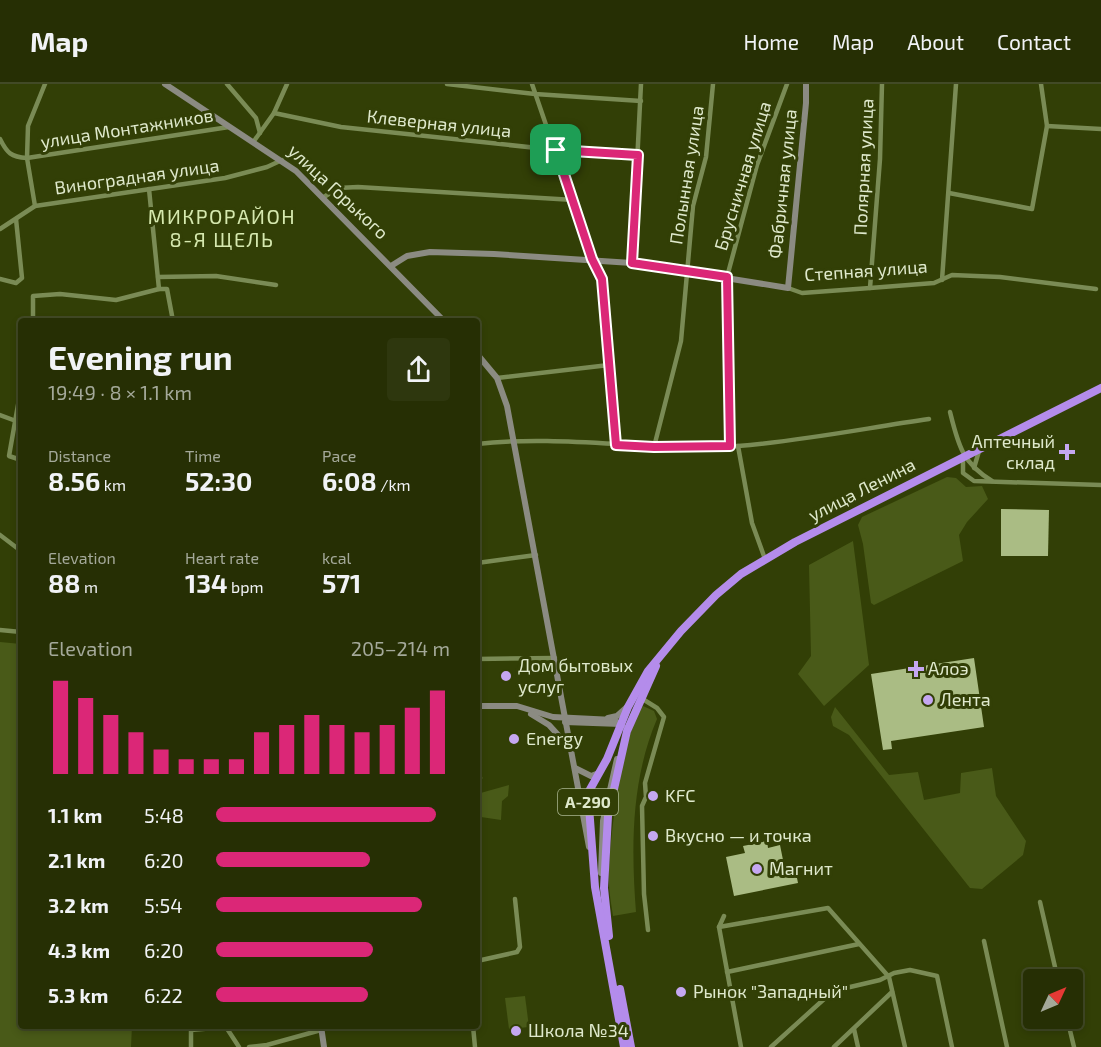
<!DOCTYPE html>
<meta charset="utf-8">
<style>
:root{--surface:#262f04;--page:#2e370e;--text:#f1f3f6;--muted:#a4a99a;--line:#424a26;--accent:#db2777}
body{margin:0;font-family:"Exo 2",sans-serif;background:var(--page);color:var(--text);height:100vh;display:flex;flex-direction:column;font-size:22px;white-space:nowrap}
*{box-sizing:border-box;margin:0}
p{font-size:20px;color:var(--muted)}
.icon{flex:none;width:33px;height:33px;fill:none;stroke:currentColor;stroke-width:2;stroke-linecap:round;stroke-linejoin:round}
.map{position:relative;flex:1;overflow:hidden}
.details{position:absolute;left:18px;top:234px;width:462px;height:711px;display:flex;flex-direction:column;background:var(--surface);border-radius:6px;box-shadow:0 3px 9px #0003,0 0 0 2px var(--line)}
.details>*{flex:none}
.needle{width:39px;rotate:46deg}
.tools{position:absolute;left:1023px;top:885px;display:grid;gap:12px}
.tools a{display:grid;place-items:center;width:60px;height:60px;border-radius:6px;background:var(--surface);box-shadow:0 3px 9px #0003,0 0 0 2px var(--line);font-size:30px}
.pin{position:absolute;display:grid;place-items:center;width:51px;height:51px;color:#fff;margin:-26px;border-radius:12px;box-shadow:0 3px 9px #0006}
.round{display:grid;place-items:center;flex:none;width:63px;height:63px;border-radius:6px;background:var(--page)}
.head{display:flex;align-items:center;justify-content:space-between;height:102px;padding:0 30px}
h1{font-size:33px;font-weight:700;line-height:45px}
.metrics{display:grid;grid-template-columns:repeat(3,1fr);gap:9px;height:102px;padding:6px 30px}
.metrics div{display:grid;align-content:center}
.metrics b{font-size:26px;font-weight:700}
.metrics small{font-size:16px;font-weight:400}
.metrics p{font-size:16px}
.chart{height:168px;padding:12px 30px}
.chart p{display:flex;justify-content:space-between}
.chart svg{width:100%;height:108px;margin-top:6px;stroke:var(--accent);stroke-width:6}
ul{padding:0 30px;list-style:none;font-size:20px}
li{display:grid;grid-template-columns:96px 72px 1fr;align-items:center;height:45px}
li i{height:15px;border-radius:8px;background:var(--accent)}
header{display:flex;align-items:center;gap:36px;box-sizing:border-box;height:84px;padding:0 30px;background:var(--surface);border-bottom:2px solid var(--line)}
header strong{font-size:28px}
nav{display:flex;gap:33px;margin-inline-start:auto;font-size:21px}
.map>svg:first-child{display:block}
.green{fill:#495a18}
.building{fill:#aabc84}
.lines{fill:none;stroke-linecap:round;stroke-linejoin:round}
.street{stroke:#7a8b55;stroke-width:4.5}
.secondary{stroke:#8b8b82;stroke-width:6}
.highway{stroke:#b48ceb;stroke-width:8}
.route-casing{stroke:#fff;stroke-width:12}
.route{stroke:#db2777;stroke-width:8}
.poi-dot{fill:#c5a7f1;stroke:#323f06;stroke-width:2}
.labels{text-anchor:middle;stroke-width:6;stroke-linejoin:round;paint-order:stroke}
.shield{fill:#323f06;stroke:#abb691;stroke-width:1.5}
.shield-label{font-size:16px;font-weight:bold;fill:#dfe9cc}
.street-label{font-size:18px;fill:#dfe9cc;stroke:#323f06}
.poi-label{font-size:18px;fill:#dfe9cc;stroke:#323f06;text-anchor:start}
.neighbourhood-label{font-size:20px;letter-spacing:1.5px;fill:#d6e9af;stroke:#323f06}
</style>
<header>
<strong>Map</strong>
<nav><a>Home</a><a>Map</a><a>About</a><a>Contact</a></nav>
</header>
<div class="map">
<svg width="1101" height="963" viewBox="0 0 1101 963">
<rect width="100%" height="100%" fill="#323f06"/>
<!-- green -->
<g class="green">
<path d="M947,393l9,1 10,9 16,-1 6,13 -21,23 -8,13 4,26 -89,44 -3,-2 -8,-59 -5,-19 4,-8z"/>
<path d="M853,457l16,124 -45,41 -26,-32 13,-18 -2,-91z"/>
<path d="M0,558l21,2v382h111l-1,21h-131z"/>
<path d="M643,622l11,5 3,8c-26,61 -26,128 -21,193l-23,4c-2,-14 -5,-28 -4,-42 0,-34 14,-144 34,-168z"/>
<path d="M835,623l54,68 29,-3 6,28 36,-7 1,-20 31,-5 4,28 30,45 -3,14 -41,34 -12,-1 -121,-153 -16,-9 -2,-9z"/>
<path d="M509,701l-1,11 -6,5 -1,19 -20,-3 -4,-23z"/>
<path d="M525,912l4,31 -20,2 -4,-31z"/>
</g>
<!-- building -->
<g class="building">
<path d="M1001,425l48,1 -1,46h-47z"/>
<path d="M974,574l10,69 -93,14 1,8 -9,1 -12,-76z"/>
<path d="M767,757l1,7 12,-3 5,25 10,-2 3,15 -64,13 -8,-39 19,-4 -2,-7z"/>
</g>
<g class="lines">
<!-- street -->
<g class="street">
<path d="M227,0l29,34 4,15"/>
<path d="M447,0l88,10 106,7"/>
<path d="M532,0l60,175 10,20 14,166"/>
<path d="M274,29l67,14 215,23 82,5"/>
<path d="M1047,42l54,3"/>
<path d="M0,55c7,14 11,18 27,19l202,-31"/>
<path d="M254,57l20,-28 13,-29"/>
<path d="M149,105l10,100"/>
<path d="M949,109l83,16 15,-83 -6,-42"/>
<path d="M324,113l14,-9 20,-1 216,13"/>
<path d="M35,122l-8,-48 1,-32 17,-42"/>
<path d="M0,145l35,-23 190,-28 42,-11 15,-7"/>
<path d="M632,179l9,-179"/>
<path d="M158,193l58,-1 60,9"/>
<path d="M0,195l16,4 6,-5 -6,-59"/>
<path d="M942,196l14,-196"/>
<path d="M788,204l14,5 68,-5 64,-5 18,-8 48,2 96,12"/>
<path d="M870,204l10,-129 2,-75"/>
<path d="M33,237v-25l27,-2 56,6 43,-11h8l6,32"/>
<path d="M497,294l112,-13"/>
<path d="M21,304l-12,68 12,4"/>
<path d="M950,328c8,32 12,51 42,69"/>
<path d="M0,331l16,6"/>
<path d="M477,360c87,-10 174,8 261,2 64,-5 128,-18 191,-27"/>
<path d="M730,362l-3,-169 30,-112 30,-81"/>
<path d="M738,362l14,77 13,36"/>
<path d="M654,363l27,-106 12,-135 13,-49 7,-73"/>
<path d="M963,375v14l11,8 127,4"/>
<path d="M974,384l5,-17"/>
<path d="M0,451l21,16"/>
<path d="M477,479l59,-8"/>
<path d="M0,546l21,2"/>
<path d="M477,575l78,-1"/>
<path d="M641,614l16,10 7,9 -19,66 1,14 -4,9 2,88 4,36"/>
<path d="M477,677l3,17 -3,6"/>
<path d="M1040,818l18,78"/>
<path d="M724,832l-5,11 22,120"/>
<path d="M719,843l109,-19 61,69 16,70"/>
<path d="M984,857l23,106"/>
<path d="M477,877l40,-9 3,-5 -5,-48"/>
<path d="M727,888l132,-28"/>
<path d="M1067,934l7,29"/>
<path d="M185,942l6,4v17"/>
<path d="M473,942l2,21"/>
<path d="M854,945l4,18"/>
<path d="M191,946l35,-3 13,20"/>
<path d="M249,963l18,-2 54,-15"/>
<path d="M771,963l62,-56 47,-11 14,-7 16,-3 27,6 15,71"/>
<path d="M834,963l58,-55"/>
</g>
<!-- secondary -->
<g class="secondary">
<path d="M165,0l131,87 148,150"/>
<path d="M391,182l16,-10 23,-4 64,2 138,9 156,25 18,-185v-19"/>
<path d="M477,270l20,24 10,28 82,441"/>
<path d="M477,622h40l36,11 61,3 8,6"/>
<path d="M531,630l18,11 21,23"/>
<path d="M608,634l9,-2 10,-9"/>
<path d="M565,638l56,2"/>
<path d="M575,684l16,8 8,-3"/>
<path d="M601,789l2,-52 14,-62"/>
<path d="M321,942l3,21"/>
</g>
<!-- highway -->
<g class="highway">
<path d="M609,852l-5,-48 4,-72 19,-85 29,-65"/>
<path d="M620,905l11,58"/>
<path d="M624,963l-29,-160 -7,-94 19,-34 21,-52 20,-36 33,-40 35,-36 25,-21 54,-32 306,-154"/>
</g>
</g>
<g class="lines">
<defs>
<path id="route" d="M556,66l82,5 -6,108 95,14 3,169 -76,1 -38,-2 -14,-166 -10,-20z"/>
</defs>
<!-- route casing -->
<use href="#route" class="route-casing"/>
<!-- route -->
<use href="#route" class="route"/>
</g>
<!-- markers -->
<g class="poi-dot">
<path d="M1064 359h6v6h6v6h-6v6h-6v-6h-6v-6h6z"/>
<path d="M913 576h6v6h6v6h-6v6h-6v-6h-6v-6h6z"/>
<circle cx="506" cy="592" r="6"/>
<circle cx="928" cy="616" r="6"/>
<circle cx="514" cy="655" r="6"/>
<circle cx="653" cy="712" r="6"/>
<circle cx="653" cy="752" r="6"/>
<circle cx="757" cy="785" r="6"/>
<circle cx="681" cy="908" r="6"/>
<circle cx="516" cy="947" r="6"/>
</g>
<g class="labels">
<!-- shield labels -->
<rect class="shield" x="558" y="705" width="60" height="26" rx="4.5"/>
<g class="shield-label">
<text x="588" y="724">А-290</text>
</g>
<!-- street labels -->
<g class="street-label">
<text transform="translate(439 40) rotate(6)" y="6">Клеверная улица</text>
<text transform="translate(127 45) rotate(-9)" y="6">улица Монтажников</text>
<text transform="translate(864 83) rotate(-87)" y="6">Полярная улица</text>
<text transform="translate(687 91) rotate(-81)" y="6">Полынная улица</text>
<text transform="translate(743 92) rotate(-73)" y="6">Брусничная улица</text>
<text transform="translate(137 93) rotate(-8)" y="6">Виноградная улица</text>
<text transform="translate(783 100) rotate(-84)" y="6">Фабричная улица</text>
<text transform="translate(338 108) rotate(43)" y="6">улица Горького</text>
<text transform="translate(866 187) rotate(-4)" y="6">Степная улица</text>
<text transform="translate(862 406) rotate(-27)" y="6">улица Ленина</text>
</g>
<!-- poi labels -->
<g class="poi-label">
<text x="1055" y="364" text-anchor="end">Аптечный<tspan x="1055" dy="21">склад</tspan></text>
<text x="518" y="588">Дом бытовых<tspan x="518" dy="21">услуг</tspan></text>
<text x="928" y="591">Алоэ</text>
<text x="940" y="622">Лента</text>
<text x="526" y="661">Energy</text>
<text x="665" y="718">KFC</text>
<text x="665" y="758">Вкусно — и точка</text>
<text x="769" y="791">Магнит</text>
<text x="693" y="914">Рынок "Западный"</text>
<text x="528" y="953">Школа №34</text>
</g>
<!-- neighbourhood labels -->
<g class="neighbourhood-label">
<text x="222" y="140">МИКРОРАЙОН<tspan x="222" dy="23">8-Я ЩЕЛЬ</tspan></text>
</g>
</g>
</svg>
<div class="tools">
<a><svg class="needle" viewBox="-14 -14 28 28"><path d="M0-13l5 13h-10z" fill="#e53935"/><path d="M0 13l5-13h-10z" fill="#a4a99a"/></svg></a>
</div>
<div class="pin" style="left:556px;top:66px;background:#1e9e55"><svg class="icon" aria-label="arrive" viewBox="0 0 24 24"><path d="M6 21V4h12l-3 4 3 4H6"/></svg></div>
<section class="details">
<div class="head"><div><h1>Evening run</h1><p>19:49 · 8 × 1.1 km</p></div><a class="round"><svg class="icon" aria-label="share" viewBox="0 0 24 24"><path d="M12 15V3M7 8l5-5 5 5M5 13v7h14v-7"/></svg></a></div>
<div class="metrics">
<div><p>Distance</p><b>8.56<small> km</small></b></div>
<div><p>Time</p><b>52:30</b></div>
<div><p>Pace</p><b>6:08<small> /km</small></b></div>
</div>
<div class="metrics">
<div><p>Elevation</p><b>88<small> m</small></b></div>
<div><p>Heart rate</p><b>134<small> bpm</small></b></div>
<div><p>kcal</p><b>571</b></div>
</div>
<div class="chart"><p><span>Elevation</span>205–214 m</p>
<svg viewBox="0 0 160 44" preserveAspectRatio="none"><path d="M5 44V6M15 44V13M25 44V20M35 44V27M45 44V34M55 44V38M65 44V38M75 44V38M85 44V27M95 44V24M105 44V20M115 44V24M125 44V27M135 44V24M145 44V17M155 44V10"/></svg>
</div>
<ul>
<li><b>1.1 km</b>5:48<i style="width:94%"></i></li>
<li><b>2.1 km</b>6:20<i style="width:66%"></i></li>
<li><b>3.2 km</b>5:54<i style="width:88%"></i></li>
<li><b>4.3 km</b>6:20<i style="width:67%"></i></li>
<li><b>5.3 km</b>6:22<i style="width:65%"></i></li>
</ul>
</section>
</div>
